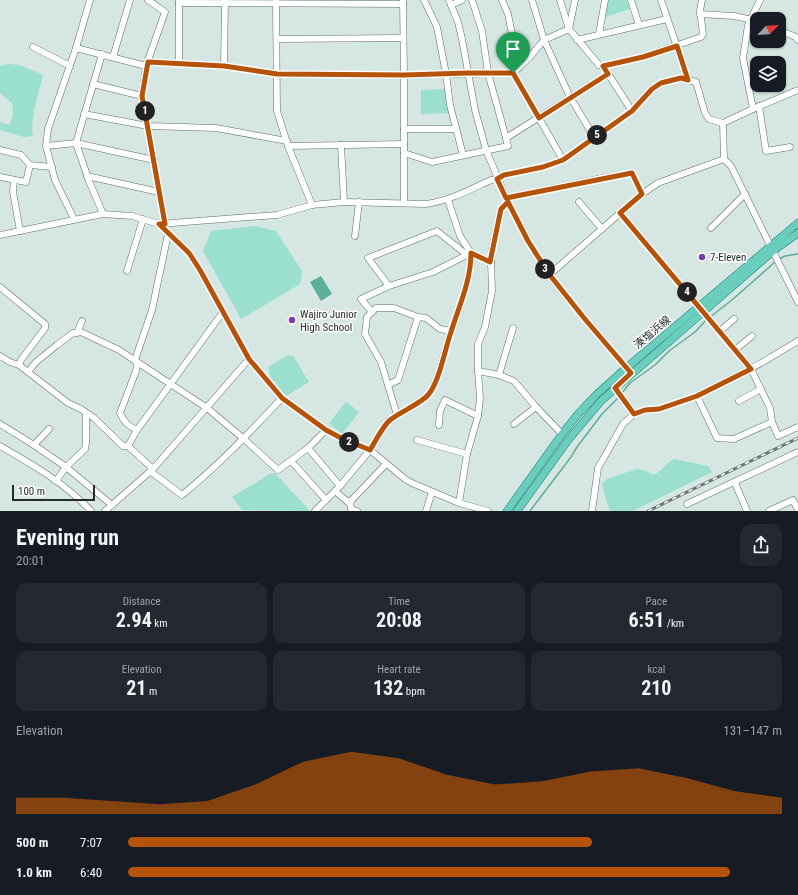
<!DOCTYPE html>
<meta charset="utf-8">
<style>
:root{--surface:#171b24;--page:#242831;--text:#f1f3f6;--muted:#9ea1a6;--accent:#b45309}
body{margin:0;font-family:"Roboto Condensed","Noto Sans JP",sans-serif;background:var(--page);color:var(--text);height:100vh;display:flex;flex-direction:column;font-size:15px;white-space:nowrap}
*{box-sizing:border-box;margin:0}
p{font-size:13px;color:var(--muted)}
.icon{flex:none;width:22px;height:22px;fill:none;stroke:currentColor;stroke-width:2;stroke-linecap:round;stroke-linejoin:round}
.map{position:relative;height:511px;overflow:hidden}
.panel{display:flex;flex-direction:column;background:var(--surface);flex:1}
.panel>*{flex:none}
.needle{width:26px;rotate:65deg}
.controls{position:absolute;left:750px;top:12px;display:grid;gap:8px}
.controls a{display:grid;place-items:center;width:36px;height:36px;border-radius:8px;background:var(--surface);box-shadow:0 1px 3px #0004;font-size:20px}
.scale{position:absolute;left:12px;bottom:10px;width:83px;box-sizing:border-box;padding-left:4px;border:2px solid #252b2a;border-top:0;font-size:11px;line-height:14px;white-space:nowrap;color:#252b2a;-webkit-text-stroke:3px #fff;paint-order:stroke}
.pin{position:absolute;display:grid;place-items:center;width:34px;height:34px;color:#fff;margin:-41px -17px;border-radius:50% 50% 50% 0;rotate:-45deg;box-shadow:0 0 4px #0007}
.pin .icon{rotate:45deg}
.km{position:absolute;width:20px;height:20px;margin:-10px;border-radius:50%;background:#222;color:#fff;font-size:11px;line-height:20px;text-align:center}
.round{display:grid;place-items:center;flex:none;width:42px;height:42px;border-radius:12px;background:var(--page)}
.head{display:flex;align-items:center;justify-content:space-between;height:68px;padding:0 16px}
h1{font-size:22px;font-weight:700;line-height:30px}
.figures{display:grid;grid-template-columns:repeat(3,1fr);gap:6px;height:68px;padding:4px 16px}
.figures div{display:grid;align-content:center;border-radius:10px;background:var(--page);text-align:center}
.figures b{font-size:20px;font-weight:700}
.figures small{font-size:11px;font-weight:400}
.figures p{font-size:11px}
.chart{height:112px;padding:8px 16px}
.chart p{display:flex;justify-content:space-between}
.chart svg{width:100%;height:72px;margin-top:4px;fill:var(--accent);opacity:.7}
ul{padding:0 16px;list-style:none;font-size:13px}
li{display:grid;grid-template-columns:64px 48px 1fr;align-items:center;height:30px}
li i{height:10px;border-radius:5px;background:var(--accent)}
.map>svg:first-child{display:block}
.green{fill:#9bdfce}
.water{fill:#5dae9b}
.lines{fill:none;stroke-linecap:round;stroke-linejoin:round}
.stream{stroke:#5dae9b;stroke-width:1.5}
.minor-casing{stroke:#5f6d69;stroke-width:7}
.major-casing{stroke:#127f6e;stroke-width:8}
.minor{stroke:#fff;stroke-width:6}
.major{stroke:#6acdbe;stroke-width:7}
.rail-casing{stroke:#6c7674;stroke-width:3}
.rail{stroke:#fff;stroke-width:1.5;stroke-dasharray:4.5;stroke-linecap:butt}
.route-casing{stroke:#fff;stroke-width:8}
.route{stroke:#b45309;stroke-width:5}
.poi-dot{fill:#7b3baf;stroke:#fff;stroke-width:1.5}
.labels{text-anchor:middle;stroke-width:3;stroke-linejoin:round;paint-order:stroke}
.poi-label{font-size:11px;fill:#252b2a;stroke:#fff;text-anchor:start}
.street-label{font-size:11px;fill:#252b2a;stroke:#fff}
</style>
<div class="map">
<svg width="798" height="511" viewBox="0 0 798 511">
<rect width="100%" height="100%" fill="#d6e6e2"/>
<!-- green -->
<g class="green">
<path d="M608,0h19l3,9 -25,8z"/>
<path d="M8,64l12,1 23,10c-4,16 -13,45 -10,61l-9,1 -24,-7v-8l10,3 3,-11 -1,-11 -12,-10v-27z"/>
<path d="M445,89l4,24 -28,1v-24z"/>
<path d="M255,226l21,5 26,40 -2,13 -59,35 -38,-68 8,-20z"/>
<path d="M288,355l6,2 15,25 -23,14 -16,-20 -2,-9z"/>
<path d="M346,402l13,10 -17,22 -13,-11z"/>
<path d="M674,459l34,7 4,6 -79,39h-23l-3,-8 -5,-19 5,-5 30,-10 7,1 10,5c8,-4 12,-12 20,-16z"/>
<path d="M275,473l34,37 -1,1 -66,-1 -10,-13 38,-23z"/>
</g>
<!-- water -->
<path class="water" d="M321,276l11,18 -11,7 -11,-19z"/>
<g class="lines">
<!-- stream -->
<g class="stream">
<path d="M779,259l6,-3 13,-2"/>
<path d="M710,317l22,-17 44,-39"/>
<path d="M621,394l9,-11 25,-18 14,-14 26,-19 12,-13"/>
<path d="M530,511l41,-54 6,-10 25,-33 17,-17"/>
</g>
<defs>
<g id="minor">
<path d="M148,0l17,12 -19,54 -4,30 23,128"/>
<path d="M179,0v63"/>
<path d="M403,0l1,75v128"/>
<path d="M424,0l13,27 9,47 4,31 13,50"/>
<path d="M449,0l9,22 4,17 13,71 11,40 22,52 20,39 21,34 35,43 47,55"/>
<path d="M472,0l10,31 6,42 18,65"/>
<path d="M502,0l6,14 11,54"/>
<path d="M532,0l12,40 26,57 24,40"/>
<path d="M560,0l9,29 30,36 4,1 29,45"/>
<path d="M631,0l8,25"/>
<path d="M661,0l27,79"/>
<path d="M276,1l1,110 11,35 24,59"/>
<path d="M179,3l224,1"/>
<path d="M451,5l11,-5"/>
<path d="M700,14l34,2 23,5"/>
<path d="M569,29l6,-29"/>
<path d="M779,30l17,7 2,3"/>
<path d="M599,34l6,-34"/>
<path d="M277,39l126,-1"/>
<path d="M577,40l90,-21"/>
<path d="M33,47l37,19"/>
<path d="M76,48l70,18"/>
<path d="M102,54l-26,89 13,38 14,33"/>
<path d="M113,57l17,-57"/>
<path d="M148,62l76,4 53,8 127,1 109,-2 16,-15 15,-18 25,-11"/>
<path d="M224,66l1,-66"/>
<path d="M603,66l40,-9 58,-20 2,-3 -3,-23 2,-11"/>
<path d="M513,73l50,87"/>
<path d="M93,84l49,12"/>
<path d="M759,106l7,45 24,-4"/>
<path d="M753,109l-10,-51 5,-33 12,-25"/>
<path d="M84,114l64,12 68,2 71,13"/>
<path d="M723,123l1,36 7,7 67,136"/>
<path d="M404,129h52"/>
<path d="M341,145l3,57"/>
<path d="M46,146l30,-3 78,17"/>
<path d="M288,146l116,-2"/>
<path d="M0,150l21,5 9,10 22,2"/>
<path d="M404,153l28,9 76,-16 -2,-8 102,-64"/>
<path d="M87,176l72,16"/>
<path d="M0,177l26,5 4,-17"/>
<path d="M14,180l-1,12 7,39"/>
<path d="M506,198l92,-19 34,-6 10,21"/>
<path d="M579,202l23,27"/>
<path d="M620,213l131,156 19,39 2,14 6,14 20,-9"/>
<path d="M74,219l-19,-39 -9,-34 2,-17 28,-81 14,-48"/>
<path d="M159,224l118,-9 35,-10 32,-3 82,2c23,-3 43,-14 65,-24l6,-1 7,-4 39,-8 20,-7 69,-49 20,-22 9,-6 20,-5 15,4 9,31 4,6 14,4 30,-14 45,-19"/>
<path d="M711,228l34,-34"/>
<path d="M168,234l-16,76 -17,50 2,4 -1,7 -16,42c4,9 8,13 17,17l86,-118"/>
<path d="M0,235l103,-21 29,2 27,8 30,29 11,17 49,89 33,39 44,32 15,8 29,12 35,29 7,4 47,20 29,8"/>
<path d="M355,236l4,-34"/>
<path d="M127,271l16,-52"/>
<path d="M549,275l93,-81 16,-11 66,-24"/>
<path d="M389,286l-21,-28 69,-27 30,24"/>
<path d="M0,287l45,37v4l-24,32 -2,5"/>
<path d="M372,312l-11,-13 28,-13 44,-14 38,-19 20,9"/>
<path d="M720,331l14,-12"/>
<path d="M77,333l5,-12"/>
<path d="M736,349l16,-13"/>
<path d="M0,356l10,6 9,3 49,38 13,6 13,9 29,28h5l25,23"/>
<path d="M478,371l21,4 15,6 22,26 26,27"/>
<path d="M28,372l8,-10 21,-17 16,-12 8,-1 38,18 88,58 37,31 34,31 30,-22 18,-18"/>
<path d="M499,375l14,-47"/>
<path d="M388,385l10,-5 20,-63"/>
<path d="M615,388l19,26"/>
<path d="M697,396l20,42 17,1 38,-17"/>
<path d="M739,401l22,-12"/>
<path d="M397,415l-16,-53 -16,-28 2,-17 9,-9h18l24,9 8,1 14,11 11,2"/>
<path d="M0,424l34,21"/>
<path d="M514,424l22,-17"/>
<path d="M439,425l1,-14 5,-11 33,16"/>
<path d="M49,429l-15,16 32,22 46,38"/>
<path d="M417,440l50,14"/>
<path d="M0,446c32,18 66,38 91,65"/>
<path d="M128,446l9,-16"/>
<path d="M308,448l32,38"/>
<path d="M291,461l35,39"/>
<path d="M150,471l32,24c37,-30 68,-63 100,-97"/>
<path d="M56,481l10,-14 19,-18 1,-6v-30"/>
<path d="M735,483l12,28"/>
<path d="M335,491l14,12 37,-39"/>
<path d="M350,501l1,8 6,2"/>
<path d="M459,503l8,-49 11,-38 2,-18 -2,-27v-27l7,-17 7,-36 -1,-29 1,-13 9,-40 7,-7"/>
<path d="M687,504l111,-52"/>
<path d="M105,511l48,-42 96,-110"/>
<path d="M315,511l25,-25 30,-36 18,-29 34,-21 6,-5 4,-6 6,-14 13,-44 8,-21 7,-24 5,-23v-10l-11,-17 -12,-36"/>
<path d="M426,511l6,-19"/>
<path d="M592,511l6,-43 25,-44 11,-10 11,-4 14,-1 38,-13 66,-34 35,-21"/>
<path d="M769,511l24,-11 5,10"/>
</g>
<g id="major">
<path d="M507,511l55,-77 16,-20 18,-19 30,-27 172,-145"/>
<path d="M517,511l52,-72 32,-38 102,-89 70,-61 25,-18"/>
</g>
</defs>
<!-- minor casing -->
<use href="#minor" class="minor-casing"/>
<!-- major casing -->
<use href="#major" class="major-casing"/>
<!-- minor -->
<use href="#minor" class="minor"/>
<!-- major -->
<use href="#major" class="major"/>
<defs>
<path id="rail" d="M648,511l150,-73"/>
</defs>
<!-- rail casing -->
<use href="#rail" class="rail-casing"/>
<!-- rail -->
<use href="#rail" class="rail"/>
</g>
<g class="lines">
<defs>
<path id="route" d="M677,46l11,34 -7,-2 -20,5 -9,6 -20,22 -69,49 -20,7 -39,8 -7,4 9,19 126,-25 10,21 -22,19 131,156 -54,27 -38,13 -14,1 -11,4 -19,-26 16,-15 -47,-55 -35,-44 -21,-33 -20,-39 -7,7 -11,53 -19,-9c0,28 -12,53 -20,79 -6,17 -12,51 -23,63 -8,9 -28,17 -38,25 -7,6 -15,22 -20,30l-29,-12 -15,-8 -44,-32 -33,-39 -49,-89 -11,-17 -30,-29h6l-23,-128 6,-34 76,4 53,8 127,1 64,-2h45l26,45 69,-44 -5,-8 40,-9z"/>
</defs>
<!-- route casing -->
<use href="#route" class="route-casing"/>
<!-- route -->
<use href="#route" class="route"/>
</g>
<!-- markers -->
<g class="poi-dot">
<circle cx="702" cy="257" r="4"/>
<circle cx="292" cy="320" r="4"/>
</g>
<g class="labels">
<!-- poi labels -->
<g class="poi-label">
<text x="710" y="261">7-Eleven</text>
<text x="300" y="318">Wajiro Junior<tspan x="300" dy="13">High School</tspan></text>
</g>
<!-- street labels -->
<g class="street-label">
<text transform="translate(652 332) rotate(-40)" y="4">湊塩浜線</text>
</g>
</g>
</svg>
<div class="controls">
<a><svg class="needle" viewBox="-14 -14 28 28"><path d="M0-13l5 13h-10z" fill="#e53935"/><path d="M0 13l5-13h-10z" fill="#9ea1a6"/></svg></a>
<a><svg class="icon" aria-label="layers" viewBox="0 0 24 24"><path d="M12 4l9 5-9 5-9-5zM3 14l9 5 9-5"/></svg></a>
</div>
<div class="scale">100 m</div>
<div class="pin" style="left:513px;top:73px;background:#1e9e55"><svg class="icon" aria-label="arrive" viewBox="0 0 24 24"><path d="M6 21V4h12l-3 4 3 4H6"/></svg></div>
<b class="km" style="left:145px;top:111px">1</b>
<b class="km" style="left:349px;top:442px">2</b>
<b class="km" style="left:545px;top:269px">3</b>
<b class="km" style="left:687px;top:292px">4</b>
<b class="km" style="left:597px;top:135px">5</b>
</div>
<section class="panel">
<div class="head"><div><h1>Evening run</h1><p>20:01</p></div><a class="round"><svg class="icon" aria-label="share" viewBox="0 0 24 24"><path d="M12 15V3M7 8l5-5 5 5M5 13v7h14v-7"/></svg></a></div>
<div class="figures">
<div><p>Distance</p><b>2.94<small> km</small></b></div>
<div><p>Time</p><b>20:08</b></div>
<div><p>Pace</p><b>6:51<small> /km</small></b></div>
</div>
<div class="figures">
<div><p>Elevation</p><b>21<small> m</small></b></div>
<div><p>Heart rate</p><b>132<small> bpm</small></b></div>
<div><p>kcal</p><b>210</b></div>
</div>
<div class="chart"><p><span>Elevation</span>131–147 m</p>
<svg viewBox="0 0 160 44" preserveAspectRatio="none"><path d="M0 44V34L10 34L20 36L30 38L40 36L50 26L60 12L70 6L80 10L90 20L100 26L110 24L120 18L130 16L140 22L150 30L160 34V44z"/></svg>
</div>
<ul>
<li><b>500 m</b>7:07<i style="width:71%"></i></li>
<li><b>1.0 km</b>6:40<i style="width:92%"></i></li>
</ul>
</section>
